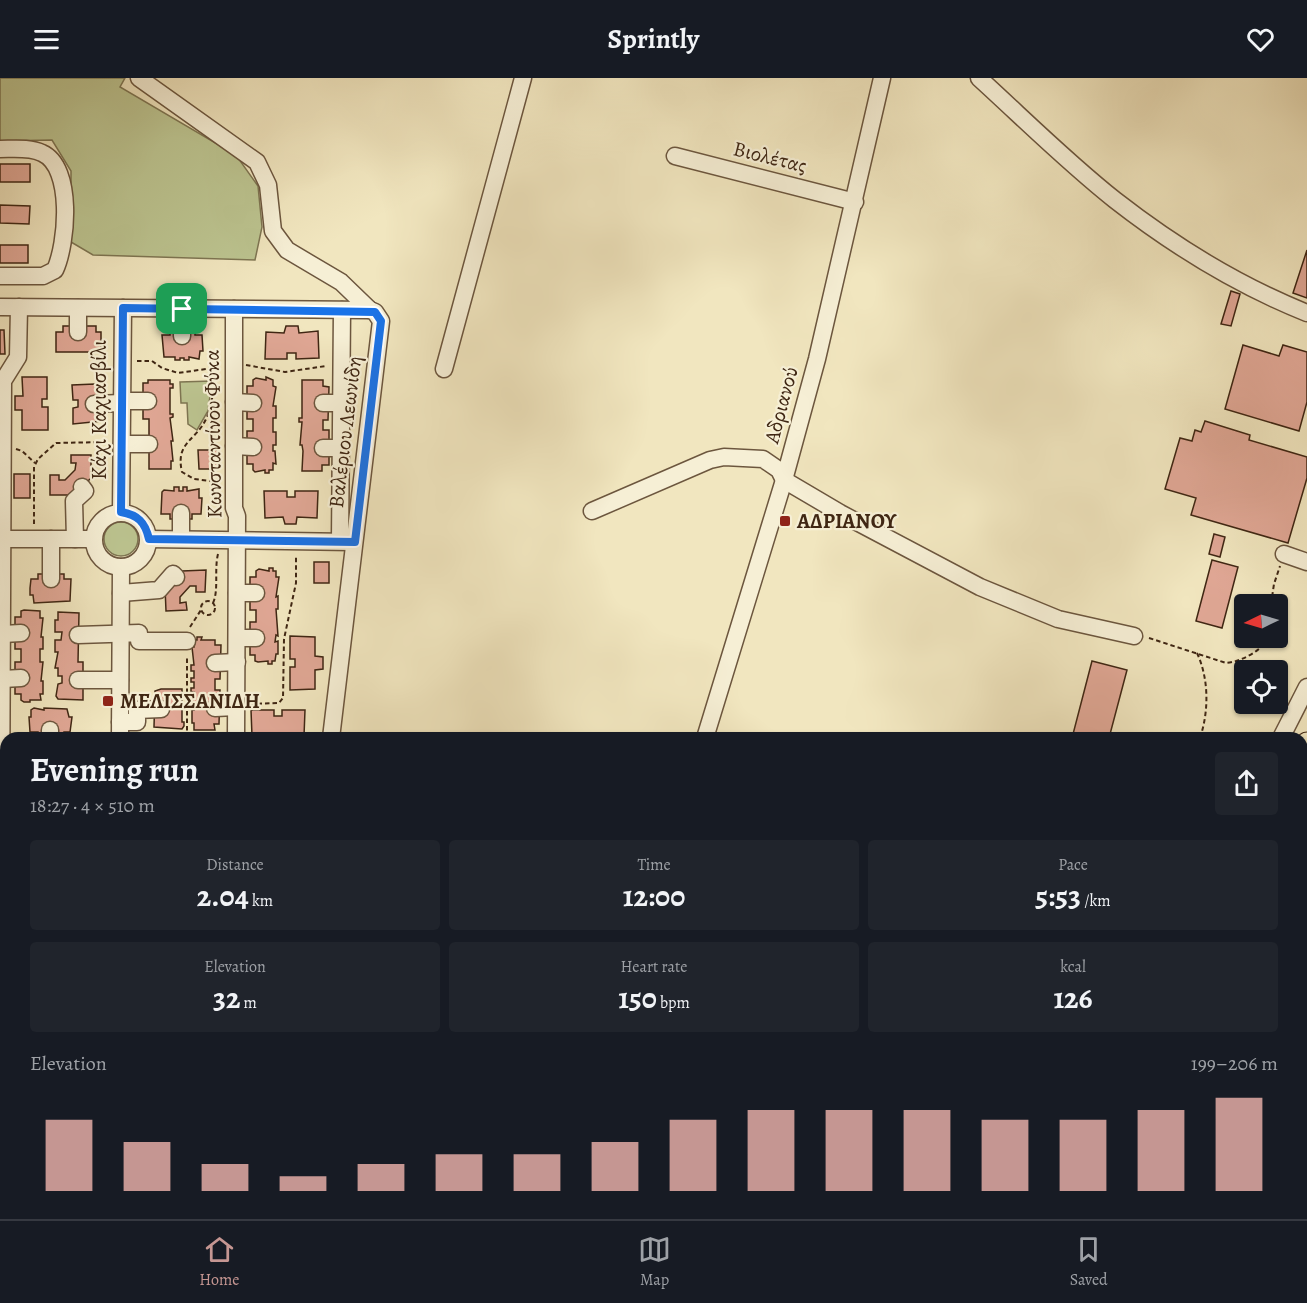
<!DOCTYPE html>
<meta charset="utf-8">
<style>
:root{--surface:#171b24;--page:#20242c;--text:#f1f3f6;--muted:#9ea1a6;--line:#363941;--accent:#c59692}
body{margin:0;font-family:Alegreya,serif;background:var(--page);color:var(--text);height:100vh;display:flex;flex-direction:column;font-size:22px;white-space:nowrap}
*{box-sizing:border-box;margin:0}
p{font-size:20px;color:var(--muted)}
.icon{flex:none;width:33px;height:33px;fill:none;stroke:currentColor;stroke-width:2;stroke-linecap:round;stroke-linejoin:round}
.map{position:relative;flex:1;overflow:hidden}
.panel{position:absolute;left:0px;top:654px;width:1308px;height:488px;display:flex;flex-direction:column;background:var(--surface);border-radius:18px 18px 0 0;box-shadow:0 2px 4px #0004}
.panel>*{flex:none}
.needle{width:39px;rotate:265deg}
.controls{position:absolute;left:1234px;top:516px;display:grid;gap:12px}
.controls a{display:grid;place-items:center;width:54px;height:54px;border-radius:6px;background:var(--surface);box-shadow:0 2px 4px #0004;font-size:30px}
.pin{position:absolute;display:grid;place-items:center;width:51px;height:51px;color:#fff;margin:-26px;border-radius:12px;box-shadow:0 3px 9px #0006}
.round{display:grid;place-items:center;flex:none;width:63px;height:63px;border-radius:6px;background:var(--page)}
.summary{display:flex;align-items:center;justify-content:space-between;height:102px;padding:0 30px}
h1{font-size:33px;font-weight:700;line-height:45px}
.metrics{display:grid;grid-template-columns:repeat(3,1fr);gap:9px;height:102px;padding:6px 30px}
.metrics div{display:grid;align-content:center;border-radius:6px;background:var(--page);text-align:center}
.metrics b{font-size:30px;font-weight:700}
.metrics small{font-size:16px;font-weight:400}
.metrics p{font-size:16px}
.chart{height:168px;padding:12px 30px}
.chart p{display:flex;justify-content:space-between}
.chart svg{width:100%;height:108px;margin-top:6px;stroke:var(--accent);stroke-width:6}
header{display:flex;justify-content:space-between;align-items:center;height:78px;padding:0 30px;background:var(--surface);font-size:27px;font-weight:700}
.tabs{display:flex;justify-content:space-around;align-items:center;height:84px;border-top:2px solid var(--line);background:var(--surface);font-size:16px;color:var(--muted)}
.tabs a{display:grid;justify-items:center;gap:3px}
.tabs .active{color:var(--accent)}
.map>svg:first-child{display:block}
.green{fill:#bcc490;stroke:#7e7552;stroke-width:1.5}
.building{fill:#e0a795;stroke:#3f2613;stroke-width:1.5}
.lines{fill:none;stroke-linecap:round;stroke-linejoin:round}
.minor-casing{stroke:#6c563e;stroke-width:19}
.major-casing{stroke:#3f2613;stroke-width:23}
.path{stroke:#3f2613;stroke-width:2;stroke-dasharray:4.5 3;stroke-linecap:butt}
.minor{stroke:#f6efd5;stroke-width:16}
.major{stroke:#f1e6bf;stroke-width:21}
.route-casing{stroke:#fff;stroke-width:12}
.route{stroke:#1a73e8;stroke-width:8}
.poi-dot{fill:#8f2418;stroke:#f6efd5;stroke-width:2}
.labels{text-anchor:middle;stroke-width:4.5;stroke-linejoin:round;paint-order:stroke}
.street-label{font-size:21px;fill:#3f2613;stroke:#f6efd5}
.poi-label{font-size:21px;font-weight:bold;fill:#3f2613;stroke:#f6efd5;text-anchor:start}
</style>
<header><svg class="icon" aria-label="menu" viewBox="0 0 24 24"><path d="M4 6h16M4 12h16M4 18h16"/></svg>Sprintly<svg class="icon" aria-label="heart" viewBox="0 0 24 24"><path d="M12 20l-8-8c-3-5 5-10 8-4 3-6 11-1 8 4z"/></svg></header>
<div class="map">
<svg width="1307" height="1141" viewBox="0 0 1307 1141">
<rect width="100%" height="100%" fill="#f1e6bf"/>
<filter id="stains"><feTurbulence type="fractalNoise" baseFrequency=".00333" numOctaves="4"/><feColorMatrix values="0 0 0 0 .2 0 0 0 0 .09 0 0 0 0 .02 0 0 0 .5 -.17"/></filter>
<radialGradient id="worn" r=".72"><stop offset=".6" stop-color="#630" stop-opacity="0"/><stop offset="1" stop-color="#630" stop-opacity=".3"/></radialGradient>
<!-- green -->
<g class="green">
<path d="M0,0h125l-5,9 116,68 22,31 4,41 -7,33 -162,-5 -22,-13v-71l-19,-31 -52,1z"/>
<path d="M212,303l-4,30 -11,19 -9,-6 -1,-21h-6l-1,-21z"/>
<circle cx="121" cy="461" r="17"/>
<rect x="0" y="691" width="6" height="200"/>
</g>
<!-- building -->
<g class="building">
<rect x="0" y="86" width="30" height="18"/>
<path d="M0,127l30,1 -1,18 -29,-1z"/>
<rect x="0" y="167" width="28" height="18"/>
<path d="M1307,172v48l-14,-5z"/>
<path d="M1231,213l9,3 -9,32 -10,-2z"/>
<path d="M63,248h33v6h5v20h-45v-20h7z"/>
<path d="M286,248h12l1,7 19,-2 1,27 -23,1v-6h-9v6h-22l1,-27 18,1z"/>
<path d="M0,252h4l1,24h-5z"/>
<path d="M170,252h25v5h7l1,16h-3l-1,8 -10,-2v3h-5v-2h-4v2h-5v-3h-11l-2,-22h8z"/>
<path d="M1243,267l36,11 4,-11 24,7v50l-8,29 -74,-22z"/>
<path d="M22,299h25v22h-5v8h6v23h-26v-20h-7v-14h8z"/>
<path d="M266,299l7,3v6l3,1 -3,19h3v12h-3v14h3v13h-3v6h2l1,13 -3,-1v7h-4v3h-4v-3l-10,2 -2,-2v-6h-6v-33h6v-12h-6v-33h6v-6l3,-2 10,2z"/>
<path d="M148,302h22v4h3v4h-3v26h3v3l-3,1 3,23h-2l2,20h-2v8h-22v-50h-6v-36h5z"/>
<path d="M302,302h21v6l6,1 -1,33h-5v10h6v35h-7v6h-20l1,-20 -1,-6h-2l2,-23h-3v-4h3z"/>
<path d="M95,306l7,2v35l-29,3v-16l5,-1v-7h-5l-1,-15z"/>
<path d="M1205,343l45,14 -1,5 58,17v21l-19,65 -97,-28 5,-17 -31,-9 15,-51 12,3 3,-11 6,2z"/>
<path d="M198,372h20v19h-19z"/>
<path d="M71,377h20v23l-17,17h-24v-20h9v5h6l10,-10 1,-7h-5z"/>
<rect x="14" y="396" width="16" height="24"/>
<path d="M174,409h5v4h4v-4h4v4l12,-2v9h3l-1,16h-9v5h-22v-5h-9l1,-22 2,-2 10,1z"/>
<path d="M264,413h23v6h8v-6h23l-1,27 -20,-1 -1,7h-11l-2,-7 -18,1z"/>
<path d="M1214,456l11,3 -5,20 -11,-3z"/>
<path d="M1212,482l26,7 -16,61 -26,-7z"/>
<rect x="314" y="484" width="15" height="21"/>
<path d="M269,490h4v3h3v6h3l-3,20 2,-1v13h-2l2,27 -2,-1 -1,7 3,-1v13h-2l-1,7h-3v3h-4v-3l-10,1 -3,-1v-6h-5v-33h6v-12h-6v-33h6v-6l3,-2 10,2z"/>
<path d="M206,492l-1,22h-9v-6h-6l-10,11v6l6,-1 1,8 -21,1 -1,-24 17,-16z"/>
<path d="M38,496h26v5h7l-1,22 -36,2 -1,-8h-3v-7l1,-9h7z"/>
<path d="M24,532l16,1v7h3l-2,19h2v12h-3v13h3l-2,19h2v13h-3l1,6h-11v2h-6l-3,-2v-6h-6v-32h6v-13h-6v-32h6v-6z"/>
<path d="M58,534l21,1 -1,49h5v38l-25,-1 -2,-3 2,-12 4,-1v-7h-4v-8h-3l3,-16h-3v-12h6l1,-8h-7v-12h3z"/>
<path d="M290,558l25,1v19l8,1v12l-8,1v19l-25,1v-23h5v-8h-5z"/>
<path d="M197,559h5l-1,3h14v5h6l-1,34h-5v11h5l-1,34h-5l1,6h-21v-7h-2v-13h2l-2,-12h2v-6h-3v-4h3v-6h-3v-4h3v-7h-3v-6h3l-2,-18h2v-7h3z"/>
<path d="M1092,583l35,9 -18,68h-37z"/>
<path d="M161,611h21v4h3v5h-3v24h2v4l-2,3 -28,-2 1,-36z"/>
<path d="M34,630l10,2v-2l23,1 2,8h3l-2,15h-6v5h-26v-5h-8l-1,-15h2v-7z"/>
<path d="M251,632h23v6h8v-6h23l-1,26h-52z"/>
</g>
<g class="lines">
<defs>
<g id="minor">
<path d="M139,0l118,84 11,23 5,46 14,19 54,32 29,28"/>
<path d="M979,0c45,41 88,84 136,122 59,46 122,85 192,113"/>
<path d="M0,71c13,0 30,-2 42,4 32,14 25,91 13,117l-12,6h-43"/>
<path d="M675,78l180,46"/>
<path d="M0,229l370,3 5,2 6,9 -50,417"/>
<path d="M234,231v199l3,8 -1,222"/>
<path d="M78,254v-24"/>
<path d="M182,258v-27"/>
<path d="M444,291l79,-291"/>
<path d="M122,323h26"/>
<path d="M234,324l19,1"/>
<path d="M323,325h18"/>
<path d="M94,326l28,-1"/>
<path d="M122,366h27"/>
<path d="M234,368l19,1"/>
<path d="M323,370h18"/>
<path d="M592,433l118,-51 14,-3 39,2 16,11 5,10 56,33 140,74 78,32 76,17"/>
<path d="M121,434l2,-204"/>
<circle cx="121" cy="462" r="27"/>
<path d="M181,435v26"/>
<path d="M0,461h94"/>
<path d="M75,461l-1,-38 11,-10 -3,-4"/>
<path d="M149,461l203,3"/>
<path d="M340,463l2,-231"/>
<path d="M1284,476l23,8"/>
<path d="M51,501v-40"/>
<path d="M121,515l38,-3 14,-16 3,3"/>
<path d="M237,515h19"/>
<path d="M3,556l18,-1"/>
<path d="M78,557l61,-2v8h48"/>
<path d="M237,560h19"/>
<path d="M215,585l22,-1"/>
<path d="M3,601l18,-1"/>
<path d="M78,602h42"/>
<path d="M215,630l21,-1"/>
<path d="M120,644h17v-12l24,-1"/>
<path d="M50,660v-8"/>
<path d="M120,660l1,-171"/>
<path d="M705,660l79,-258 33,-121 65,-281"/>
<path d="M1281,660l26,-51"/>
<path d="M1,742l2,-439 15,-24 1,-50"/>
<path d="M1302,755l5,-11"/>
<path d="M5,900l1,-61"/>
<path d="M1302,906l5,2"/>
<path d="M0,993v-93"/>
<path d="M0,1026h6"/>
<path d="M0,1120h6"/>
<path d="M96,1136l6,5"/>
<path d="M476,1136l1,5"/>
<path d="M1097,1136l9,5"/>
<path d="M1130,1136l9,5"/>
<path d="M133,1141l6,-5"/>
<path d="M679,1141v-5"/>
<path d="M940,1141l1,-5"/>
<path d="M1165,1141l4,-5"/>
</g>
<g id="major">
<path d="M1302,675l5,-10"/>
<path d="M1302,728l5,-10"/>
<path d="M1048,1141l5,-5"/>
<path d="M1079,1141l5,-5"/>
</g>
</defs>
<!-- minor casing -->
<use href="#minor" class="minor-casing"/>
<!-- major casing -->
<use href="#major" class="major-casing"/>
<!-- path -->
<g class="path">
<path d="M137,283h15l10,7 16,5 42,-6"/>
<path d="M246,287l39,7 41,-6"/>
<path d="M214,290c-1,17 0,35 -8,51 -10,22 -31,23 -24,53l12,7 25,3"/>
<path d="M16,371l6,2 13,12"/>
<path d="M34,446v-57l4,-8 18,-16 51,-1"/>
<circle cx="208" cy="530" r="7"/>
<path d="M213,525c6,-13 1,-33 5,-49"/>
<path d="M1271,526l3,-20 6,-18"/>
<path d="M190,549l11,-17"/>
<path d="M1149,560l77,25c14,-1 36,-12 42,-25"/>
<path d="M1197,575c12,26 12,58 3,85"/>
<path d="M250,626l29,-1 4,-5 1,-59 12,-56v-28"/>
<path d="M187,660v-82"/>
</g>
<!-- minor -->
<use href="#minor" class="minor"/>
<!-- major -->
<use href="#major" class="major"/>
</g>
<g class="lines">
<defs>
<path id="route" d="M123,230l252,4 6,9 -26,221 -206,-3c-4,-17 -11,-24 -28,-27z"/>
</defs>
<!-- route casing -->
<use href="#route" class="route-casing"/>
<!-- route -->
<use href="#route" class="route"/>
</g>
<!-- markers -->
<g class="poi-dot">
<rect x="779" y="437" width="12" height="12" rx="3"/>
<rect x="102" y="617" width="12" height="12" rx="3"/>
</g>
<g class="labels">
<!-- street labels -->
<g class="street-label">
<text transform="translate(770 79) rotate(14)" y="7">Βιολέτας</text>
<text transform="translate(781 327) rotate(-75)" y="7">Αδριανού</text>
<text transform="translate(99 332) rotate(-90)" y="7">Κάχι Καχιασβίλι</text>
<text transform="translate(345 354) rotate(-83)" y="7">Βαλέριου Λεωνίδη</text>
<text transform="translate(213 356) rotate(-91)" y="7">Κωνσταντίνου Φύκα</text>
</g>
<!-- poi labels -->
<g class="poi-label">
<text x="797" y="450">ΑΔΡΙΑΝΟΥ</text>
<text x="120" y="630">ΜΕΛΙΣΣΑΝΙΔΗ</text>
</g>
</g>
<rect width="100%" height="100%" filter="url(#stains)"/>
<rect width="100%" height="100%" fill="url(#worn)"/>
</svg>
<div class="controls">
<a><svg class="needle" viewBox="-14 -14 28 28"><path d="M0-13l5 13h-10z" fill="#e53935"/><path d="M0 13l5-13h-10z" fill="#9ea1a6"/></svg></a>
<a><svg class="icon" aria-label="locate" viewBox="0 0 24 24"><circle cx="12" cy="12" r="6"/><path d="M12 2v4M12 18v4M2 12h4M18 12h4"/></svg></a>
</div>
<div class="pin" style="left:182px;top:231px;background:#1e9e55"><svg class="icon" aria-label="arrive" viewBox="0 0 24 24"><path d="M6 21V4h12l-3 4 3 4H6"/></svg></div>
<section class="panel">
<div class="summary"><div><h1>Evening run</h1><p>18:27 · 4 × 510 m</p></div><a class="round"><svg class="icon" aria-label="share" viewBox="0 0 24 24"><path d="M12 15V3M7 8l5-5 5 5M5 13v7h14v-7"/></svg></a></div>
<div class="metrics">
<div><p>Distance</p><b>2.04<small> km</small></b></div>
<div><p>Time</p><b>12:00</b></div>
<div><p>Pace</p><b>5:53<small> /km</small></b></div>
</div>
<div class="metrics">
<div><p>Elevation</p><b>32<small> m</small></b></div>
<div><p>Heart rate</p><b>150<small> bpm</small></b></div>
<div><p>kcal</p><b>126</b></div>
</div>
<div class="chart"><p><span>Elevation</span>199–206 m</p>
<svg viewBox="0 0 160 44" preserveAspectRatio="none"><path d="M5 44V15M15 44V24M25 44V33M35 44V38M45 44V33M55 44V29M65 44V29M75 44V24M85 44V15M95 44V11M105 44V11M115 44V11M125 44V15M135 44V15M145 44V11M155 44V6"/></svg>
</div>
</section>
</div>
<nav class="tabs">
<a class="active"><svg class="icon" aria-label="home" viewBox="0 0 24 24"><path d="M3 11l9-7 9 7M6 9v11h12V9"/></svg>Home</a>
<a><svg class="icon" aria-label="map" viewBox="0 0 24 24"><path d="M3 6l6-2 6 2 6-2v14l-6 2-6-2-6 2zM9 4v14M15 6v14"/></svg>Map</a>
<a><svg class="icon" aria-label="saved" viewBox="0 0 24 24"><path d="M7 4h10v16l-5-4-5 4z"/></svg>Saved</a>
</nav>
